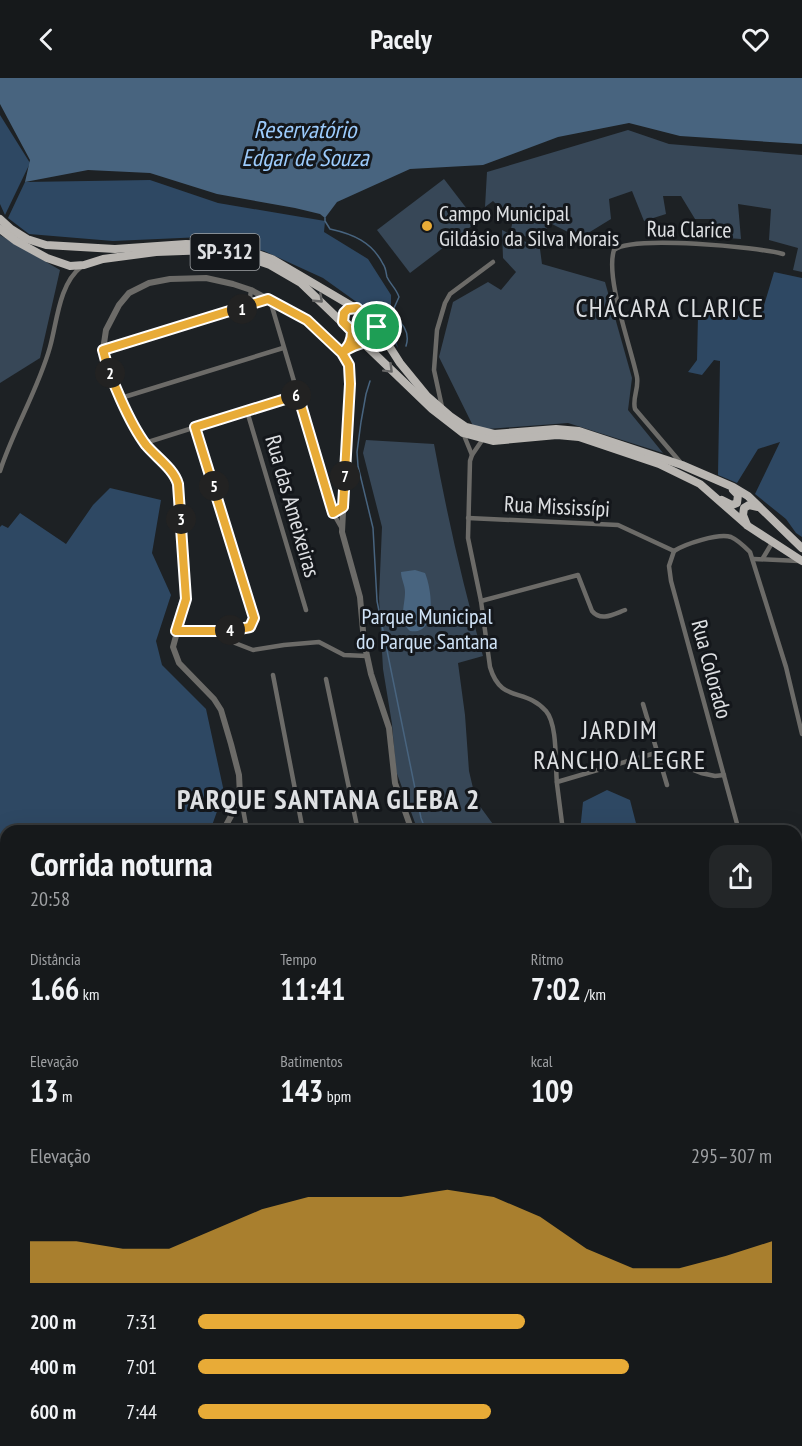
<!DOCTYPE html>
<html lang="pt">
<meta charset="utf-8">
<style>
:root{--surface:#16191b;--page:#232628;--text:#f1f3f6;--muted:#9ea0a3;--line:#35383a;--accent:#e8ab37}
body{margin:0;font-family:"PT Sans Narrow",sans-serif;background:var(--page);color:var(--text);height:100vh;display:flex;flex-direction:column;font-size:22px;white-space:nowrap}
*{box-sizing:border-box;margin:0}
p{font-size:20px;color:var(--muted)}
.icon{flex:none;width:33px;height:33px;fill:none;stroke:currentColor;stroke-width:2;stroke-linecap:round;stroke-linejoin:round}
.map{position:relative;flex:1;overflow:hidden}
.details{position:absolute;left:0px;top:747px;width:802px;height:621px;display:flex;flex-direction:column;background:var(--surface);border-radius:18px 18px 0 0;box-shadow:0 6px 24px #0002,0 0 0 2px var(--line)}
.details>*{flex:none}
.pin{position:absolute;display:grid;place-items:center;width:51px;height:51px;color:#fff;margin:-26px;border:3px solid #fff;border-radius:50%;box-shadow:0 2px 6px #0007}
.km{position:absolute;width:30px;height:30px;margin:-15px;border-radius:50%;background:#222;color:#fff;font-size:16px;line-height:30px;text-align:center}
.round{display:grid;place-items:center;flex:none;width:63px;height:63px;border-radius:18px;background:var(--page)}
.headline{display:flex;align-items:center;justify-content:space-between;height:102px;padding:0 30px}
h1{font-size:33px;font-weight:600;line-height:45px}
.metrics{display:grid;grid-template-columns:repeat(3,1fr);gap:9px;height:102px;padding:6px 30px}
.metrics div{display:grid;align-content:center}
.metrics b{font-size:30px;font-weight:600}
.metrics small{font-size:16px;font-weight:400}
.metrics p{font-size:16px}
.chart{height:168px;padding:12px 30px}
.chart p{display:flex;justify-content:space-between}
.chart svg{width:100%;height:108px;margin-top:6px;fill:var(--accent);opacity:.7}
ul{padding:0 30px;list-style:none;font-size:20px}
li{display:grid;grid-template-columns:96px 72px 1fr;align-items:center;height:45px}
li i{height:15px;border-radius:8px;background:var(--accent)}
header{display:flex;justify-content:space-between;align-items:center;height:78px;padding:0 30px;background:var(--surface);font-size:27px;font-weight:600}
.map>svg:first-child{display:block}
.green{fill:#374757}
.forest{fill:#2e4863}
.water{fill:#48647f}
.lines{fill:none;stroke-linecap:round;stroke-linejoin:round}
.stream{stroke:#48647f;stroke-width:1.5}
.minor{stroke:#6c6b68;stroke-width:4.5}
.tertiary{stroke:#6c6b68;stroke-width:6}
.primary{stroke:#b9b6b2;stroke-width:8}
.oneway{stroke:#666}
.route-casing{stroke:#fff;stroke-width:12}
.route{stroke:#e8ab37;stroke-width:8}
.poi-dot{fill:#e8ab37;stroke:#14171b;stroke-width:2}
.labels{text-anchor:middle;stroke-width:6;stroke-linejoin:round;paint-order:stroke}
.shield{fill:#14171b;stroke:#a1a4a7;stroke-width:1.5}
.shield-label{font-size:21px;font-weight:bold;fill:#dee0e3}
.poi-label{font-size:22px;fill:#dee0e3;stroke:#14171b;text-anchor:start}
.street-label{font-size:22px;fill:#dee0e3;stroke:#14171b}
.park-label{font-size:22px;fill:#d0e3f7;stroke:#14171b}
.water-label{font-size:24px;font-style:italic;fill:#9ccbfc;stroke:#14171b}
.quarter-label{font-size:26px;letter-spacing:1.5px;fill:#dee0e3;stroke:#14171b}
.district-label{font-size:28px;font-weight:bold;letter-spacing:1.5px;fill:#dee0e3;stroke:#14171b}
</style>
<header><svg class="icon" aria-label="back" viewBox="0 0 24 24"><path d="M15 5l-7 7 7 7"/></svg>Pacely<svg class="icon" aria-label="heart" viewBox="0 0 24 24"><path d="M12 20l-8-8c-3-5 5-10 8-4 3-6 11-1 8 4z"/></svg></header>
<div class="map">
<svg width="802" height="1368" viewBox="0 0 802 1368">
<rect width="100%" height="100%" fill="#1d2124"/>
<!-- green -->
<g class="green">
<path d="M628,52l41,14 133,11v117l-9,-2 5,-22 -29,-8 2,-31 -33,-5 3,35 -27,-2 -3,-18h-16l-14,-23h-18l3,18 -22,7 -12,-30 -23,8 2,20 -31,19 -30,-15 -12,20 -27,-14 2,-9 -20,-19 -8,6 2,-35z"/>
<path d="M444,101l33,43 -67,51 -33,-43z"/>
<path d="M502,152l38,19 2,15 63,18 27,96 -4,32 35,43 -95,-30 -93,7 -36,-73 14,-55 35,-20 13,8 15,-18 -13,-14z"/>
<path d="M0,157l60,35 -20,88 -40,25z"/>
<path d="M366,362l68,4c13,71 29,142 49,212l-25,7 7,52 4,56 7,30 22,30h-80l-22,-60 -4,-47 -9,-55 -4,-71 3,-71 -19,-74z"/>
</g>
<!-- forest -->
<g class="forest">
<path d="M0,37l30,48 -25,52 -5,-11z"/>
<path d="M150,102l68,23 107,18 -1,11 44,27 23,36v28l7,25 -19,-30 -56,-40 -59,-27 -61,-14 -90,4 -84,-7 -21,-16 17,-36z"/>
<path d="M774,194l28,6v259l-6,-4 -10,-14 -31,-25 25,-52 -22,7 -21,34 -19,-8 2,-114 -6,-1 -12,15 -14,-3 9,-12 1,-45 64,-3z"/>
<path d="M110,410l51,12 -9,53 19,42 -15,46 6,24 44,44 18,83 -14,39h-204v266l-6,2v-572l2,-2 6,3 12,-15 46,31 27,-39z"/>
<path d="M607,712l23,10 8,31 -40,-2 -18,2 3,-29z"/>
<path d="M0,1244l6,4v114h76l5,6h-87z"/>
<path d="M802,1303v42l-5,-6 -1,-33z"/>
<path d="M261,1362h179l1,6h-174z"/>
</g>
<!-- water -->
<g class="water">
<path d="M0,0h802v66l-122,-8 -51,-13 -71,14 -75,28 -73,4 -73,33 -12,16 -5,-4 -25,-6 -78,-14 -67,-21 -62,-3 -63,12 5,-22 -30,-56z"/>
<path d="M415,492l10,3c7,16 13,63 -15,58 -12,-11 -5,-25 -5,-39 0,-7 -4,-13 -4,-20z"/>
</g>
<g class="lines">
<!-- stream -->
<g class="stream">
<path d="M325,140v3l5,8c23,5 42,13 53,35 3,4 3,9 4,13 3,7 9,11 12,20l-5,11v8c10,8 16,18 12,30"/>
<path d="M370,303l-4,13 -5,28 -4,30 1,14 15,62 4,73 44,217 5,13"/>
</g>
<!-- minor -->
<g class="minor">
<path d="M270,222l63,213 8,14"/>
<path d="M249,228l2,-16"/>
<path d="M103,272l166,-51"/>
<path d="M121,320l162,-50"/>
<path d="M442,329l-8,-37 3,-40 8,-27 5,-9 43,-32"/>
<path d="M247,333l59,199"/>
<path d="M463,355l9,22"/>
<path d="M483,361l-11,16 -2,6 -2,77 13,63 9,66c11,37 35,20 56,44 12,14 9,54 11,73 2,16 4,31 6,47"/>
<path d="M145,365l153,-48"/>
<path d="M681,385l-46,-54c-3,-11 4,-20 2,-32 -6,-30 -32,-99 -23,-127 18,-15 144,-3 169,4"/>
<path d="M0,393c14,-43 38,-81 50,-124 7,-25 9,-63 31,-80"/>
<path d="M468,440l150,7 56,26"/>
<path d="M674,473l-5,15 2,15 68,250"/>
<path d="M674,473c11,-7 44,-18 57,-14 7,3 14,10 19,15l36,115 16,67"/>
<path d="M763,480l9,-15"/>
<path d="M754,481l45,2"/>
<path d="M481,523l97,-26 14,36c9,11 22,3 33,-1"/>
<path d="M176,553l35,1 39,-5 4,-9 -59,-191"/>
<path d="M235,565l18,7 31,-5 35,-3 25,13 23,1"/>
<path d="M273,597l30,156"/>
<path d="M326,601l32,152"/>
<path d="M643,626l24,81"/>
<path d="M557,704l95,-28 49,19 14,3 9,-1"/>
<path d="M241,720l6,33"/>
<path d="M796,780l6,-1"/>
<path d="M797,929l5,95"/>
<path d="M796,1079h6"/>
<path d="M796,1132l6,1"/>
<path d="M0,1239l6,3"/>
<path d="M91,1362l5,6"/>
<path d="M633,1362l2,6"/>
<path d="M778,1362l1,6"/>
<path d="M567,1368l4,-6"/>
</g>
<!-- tertiary -->
<g class="tertiary">
<path d="M342,275l7,-6 4,-15"/>
<path d="M223,753l16,-30 1,-6 -1,-20 -8,-31 -10,-34 -7,-11 -35,-36 -6,-16 13,-48 -8,-115 -3,-8 -30,-33 -24,-45 -15,-36 -3,-12 3,-20 13,-25 10,-12 20,-10 21,-4 36,-1 27,6 18,6 56,30 35,33 7,12 1,8 -8,159 18,65 4,45 7,32 18,54 6,55 17,48"/>
<path d="M796,929l6,-1"/>
<path d="M499,1362l2,6"/>
<path d="M739,1368l1,-6"/>
</g>
<!-- primary -->
<g class="primary">
<path d="M0,141l11,10 16,10 19,6 69,4 71,-5 28,1 35,6 23,8 90,53 15,15 23,36 27,33 23,20 16,11 28,7 62,-5 23,2 103,34 51,22 15,9 54,52"/>
<path d="M0,151l16,12 31,17 23,8 14,-1 19,-6 53,-7 54,-2 37,7 23,8 31,18 131,126 31,24 30,8 64,-6 22,2 80,27 41,20 48,42 54,35"/>
<path d="M364,265l10,-6 3,-10"/>
<path d="M722,422l10,5 5,-2 1,-8 -5,-5"/>
<path d="M747,447l-4,-10 1,-7 5,-3 9,2"/>
</g>
</g>
<!-- one-way arrows -->
<defs><path id="oneway-chevron" d="M-2-3.5L2.5 0L-2 3.5" fill="none" stroke-width="1.6" stroke-linecap="round" stroke-linejoin="round" transform="scale(1.5)"/></defs>
<g class="oneway">
<use href="#oneway-chevron" transform="translate(319 221) rotate(43)"/>
<use href="#oneway-chevron" transform="translate(389 291) rotate(45)"/>
</g>
<g class="lines">
<defs>
<path id="route" d="M377,249c-4,20 -21,13 -35,26l-35,-33 -39,-21 -165,51c6,26 27,74 43,95 10,12 28,24 32,39l8,115 -10,32h53l21,-4 4,-9 -59,-191 103,-32 35,118 10,-6 7,-123 -1,-19 -7,-12c7,-7 10,-12 10,-22l-9,-9 1,-9 4,-4 9,-1 20,19"/>
</defs>
<!-- route casing -->
<use href="#route" class="route-casing"/>
<!-- route -->
<use href="#route" class="route"/>
</g>
<!-- markers -->
<circle class="poi-dot" cx="427" cy="148" r="6"/>
<g class="labels">
<!-- shield labels -->
<rect class="shield" x="190.5" y="156" width="69" height="36" rx="4.5"/>
<g class="shield-label">
<text x="225" y="181">SP-312</text>
</g>
<!-- poi labels -->
<g class="poi-label">
<text x="439" y="143">Campo Municipal<tspan x="439" dy="25">Gildásio da Silva Morais</tspan></text>
</g>
<!-- street labels -->
<g class="street-label">
<text transform="translate(689 151) rotate(1)" y="8">Rua Clarice</text>
<text transform="translate(293 428) rotate(74)" y="8">Rua das Ameixeiras</text>
<text transform="translate(557 428) rotate(3)" y="8">Rua Mississípi</text>
<text transform="translate(712 591) rotate(75)" y="8">Rua Colorado</text>
</g>
<!-- park labels -->
<g class="park-label">
<text x="427" y="546">Parque Municipal<tspan x="427" dy="25">do Parque Santana</tspan></text>
</g>
<!-- water labels -->
<g class="water-label">
<text x="305" y="60">Reservatório<tspan x="305" dy="28">Edgar de Souza</tspan></text>
</g>
<!-- quarter labels -->
<g class="quarter-label">
<text x="670" y="239">CHÁCARA CLARICE</text>
<text x="620" y="661">JARDIM<tspan x="620" dy="30">RANCHO ALEGRE</tspan></text>
</g>
<!-- district labels -->
<g class="district-label">
<text x="329" y="731">PARQUE SANTANA GLEBA 2</text>
</g>
</g>
</svg>
<div class="pin" style="left:377px;top:249px;background:#1e9e55"><svg class="icon" aria-label="arrive" viewBox="0 0 24 24"><path d="M6 21V4h12l-3 4 3 4H6"/></svg></div>
<b class="km" style="left:242px;top:231px">1</b>
<b class="km" style="left:110px;top:295px">2</b>
<b class="km" style="left:181px;top:441px">3</b>
<b class="km" style="left:230px;top:552px">4</b>
<b class="km" style="left:214px;top:408px">5</b>
<b class="km" style="left:296px;top:317px">6</b>
<b class="km" style="left:345px;top:398px">7</b>
<section class="details">
<div class="headline"><div><h1>Corrida noturna</h1><p>20:58</p></div><a class="round"><svg class="icon" aria-label="share" viewBox="0 0 24 24"><path d="M12 15V3M7 8l5-5 5 5M5 13v7h14v-7"/></svg></a></div>
<div class="metrics">
<div><p>Distância</p><b>1.66<small> km</small></b></div>
<div><p>Tempo</p><b>11:41</b></div>
<div><p>Ritmo</p><b>7:02<small> /km</small></b></div>
</div>
<div class="metrics">
<div><p>Elevação</p><b>13<small> m</small></b></div>
<div><p>Batimentos</p><b>143<small> bpm</small></b></div>
<div><p>kcal</p><b>109</b></div>
</div>
<div class="chart"><p><span>Elevação</span>295–307 m</p>
<svg viewBox="0 0 160 44" preserveAspectRatio="none"><path d="M0 44V27L10 27L20 30L30 30L40 22L50 14L60 9L70 9L80 9L90 6L100 9L110 17L120 30L130 38L140 38L150 33L160 27V44z"/></svg>
</div>
<ul>
<li><b>200 m</b>7:31<i style="width:57%"></i></li>
<li><b>400 m</b>7:01<i style="width:75%"></i></li>
<li><b>600 m</b>7:44<i style="width:51%"></i></li>
</ul>
</section>
</div>
